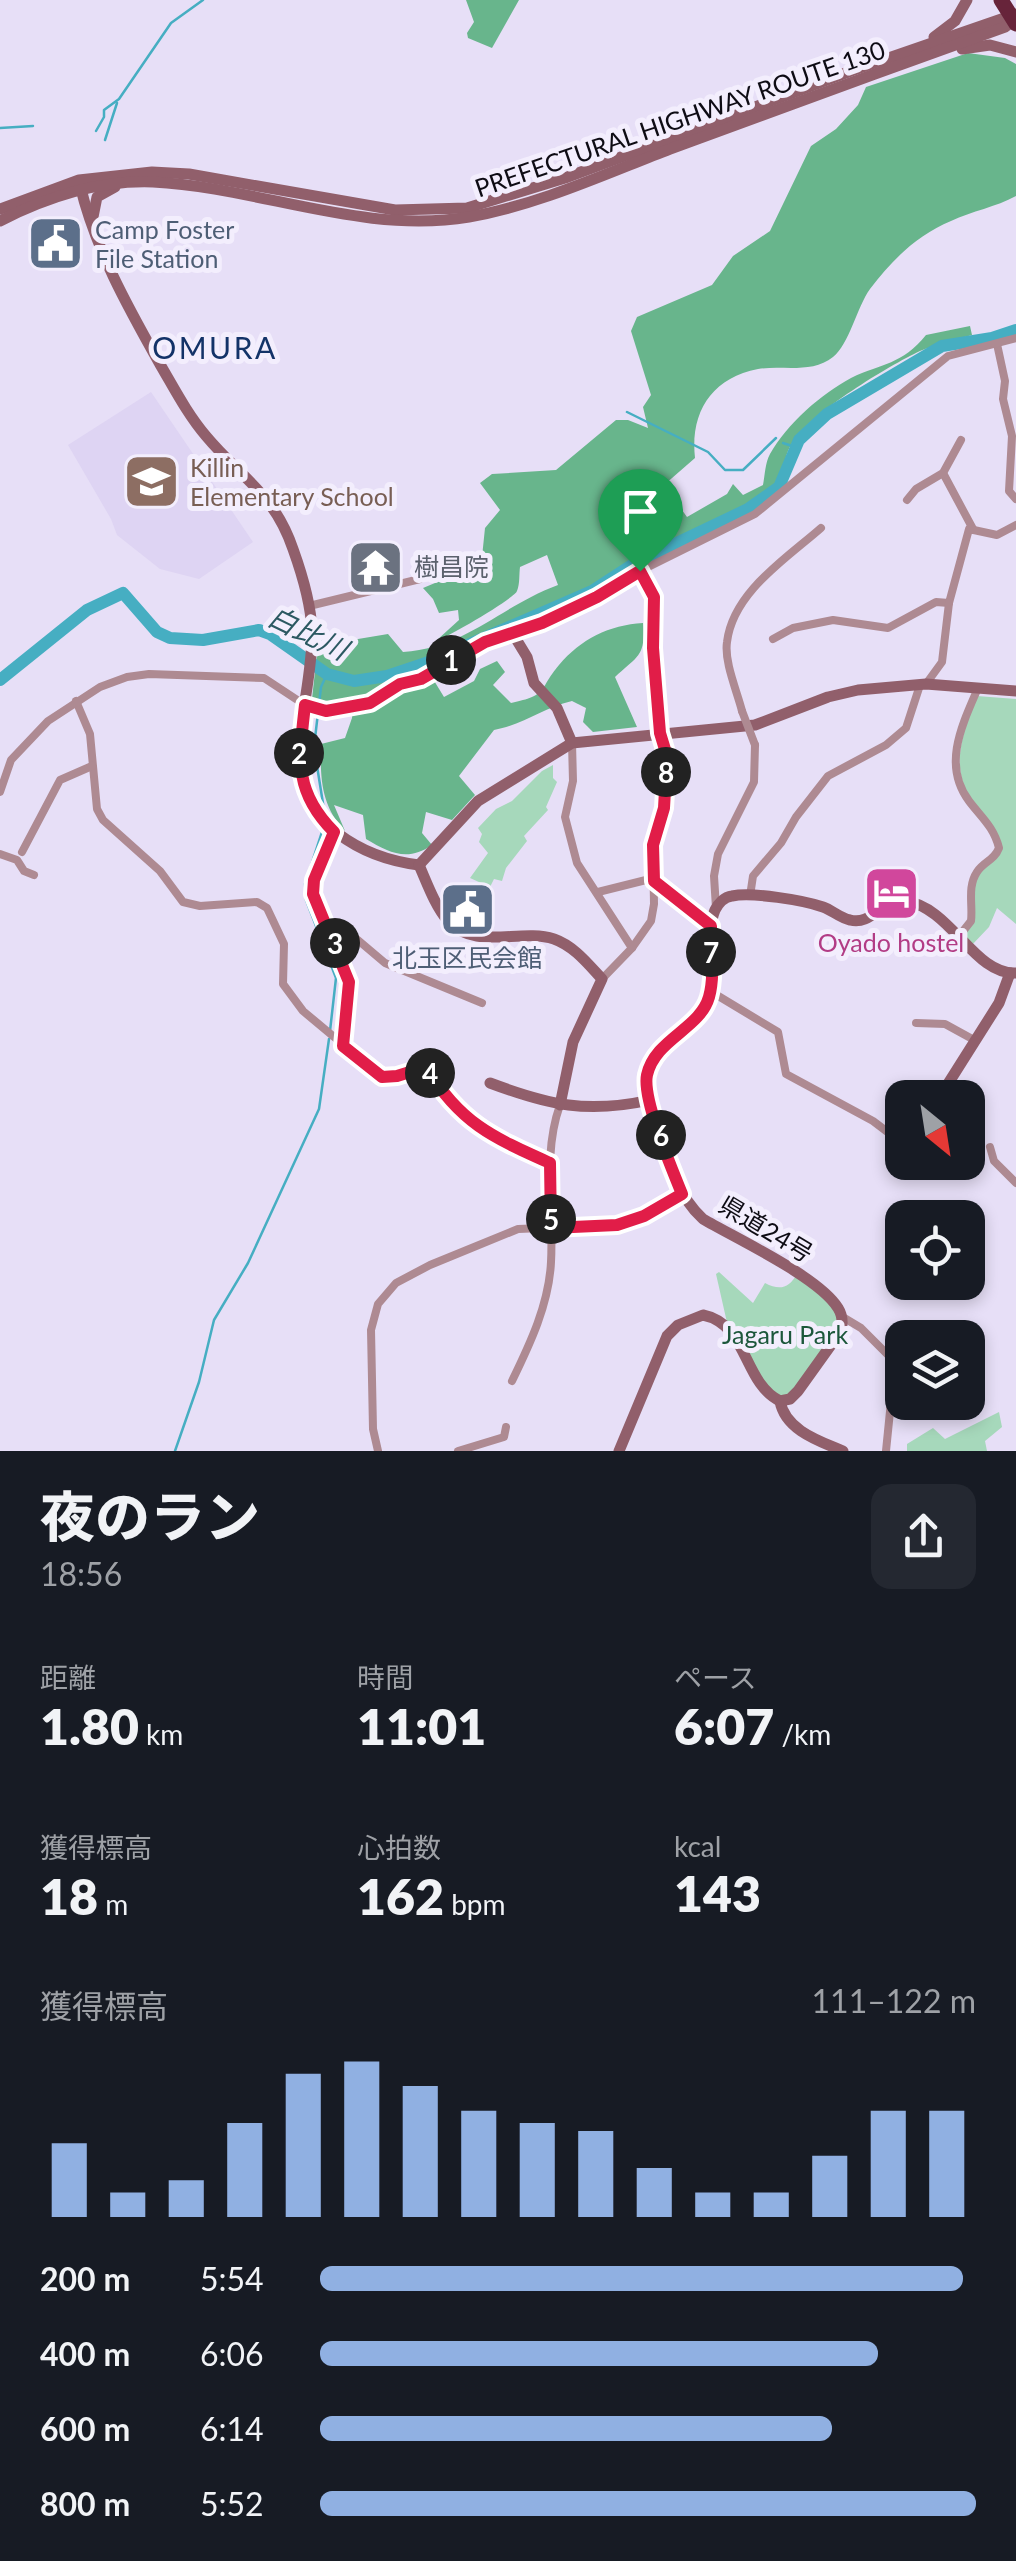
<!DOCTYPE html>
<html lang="ja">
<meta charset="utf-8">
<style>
:root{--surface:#171b24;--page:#242831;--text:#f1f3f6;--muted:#9ea1a6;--accent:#90b0e2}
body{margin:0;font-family:Lato,"Noto Sans JP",sans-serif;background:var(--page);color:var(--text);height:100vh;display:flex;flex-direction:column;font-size:38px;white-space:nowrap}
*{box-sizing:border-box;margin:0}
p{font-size:32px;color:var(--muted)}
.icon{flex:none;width:55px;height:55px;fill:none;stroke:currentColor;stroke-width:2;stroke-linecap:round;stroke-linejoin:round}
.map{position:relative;height:1451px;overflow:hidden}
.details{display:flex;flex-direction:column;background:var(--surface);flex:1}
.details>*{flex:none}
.needle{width:65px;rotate:150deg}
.tools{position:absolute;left:885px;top:1080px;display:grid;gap:20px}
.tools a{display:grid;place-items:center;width:100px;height:100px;border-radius:20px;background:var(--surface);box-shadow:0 5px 15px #0003;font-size:50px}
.pin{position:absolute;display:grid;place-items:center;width:85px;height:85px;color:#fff;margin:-102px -42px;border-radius:50% 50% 50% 0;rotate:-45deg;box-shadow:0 0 10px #0007}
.pin .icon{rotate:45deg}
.km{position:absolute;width:50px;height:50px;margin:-25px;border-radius:50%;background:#222;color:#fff;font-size:28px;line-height:50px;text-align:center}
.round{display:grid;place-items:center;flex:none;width:105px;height:105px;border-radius:20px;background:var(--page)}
.head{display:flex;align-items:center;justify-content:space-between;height:170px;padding:0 40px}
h1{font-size:55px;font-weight:800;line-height:75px}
.metrics{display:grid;grid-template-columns:repeat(3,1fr);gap:15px;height:170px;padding:10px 40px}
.metrics div{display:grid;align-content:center}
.metrics b{font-size:50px;font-weight:800}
.metrics small{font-size:28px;font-weight:400}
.metrics p{font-size:28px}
.chart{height:280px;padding:20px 40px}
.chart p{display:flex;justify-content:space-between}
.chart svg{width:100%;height:180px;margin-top:10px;stroke:var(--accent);stroke-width:6}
ul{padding:0 40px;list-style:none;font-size:32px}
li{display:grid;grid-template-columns:160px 120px 1fr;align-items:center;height:75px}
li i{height:25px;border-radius:12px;background:var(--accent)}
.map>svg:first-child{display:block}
.built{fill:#ded4f3}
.green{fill:#a6d8bb}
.forest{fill:#68b58c}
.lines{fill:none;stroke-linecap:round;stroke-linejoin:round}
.stream{stroke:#46aec2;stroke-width:2.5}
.river{stroke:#46aec2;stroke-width:12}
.street{stroke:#ae8a92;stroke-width:8}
.secondary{stroke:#915f6b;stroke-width:11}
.highway{stroke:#67243a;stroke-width:15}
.street-bridge{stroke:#ae8a92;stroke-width:8}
.route-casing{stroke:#fff;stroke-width:20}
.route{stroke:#e11d48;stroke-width:12}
.labels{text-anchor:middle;stroke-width:10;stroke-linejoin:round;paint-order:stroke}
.street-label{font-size:25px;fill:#0e0c14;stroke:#f3eefd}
.service-label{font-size:25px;fill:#4e5e75;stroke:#f3eefd;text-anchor:start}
.education-label{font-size:25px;fill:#785e54;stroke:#f3eefd;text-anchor:start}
.worship-label{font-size:25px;fill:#5b616d;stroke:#f3eefd;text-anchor:start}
.hotel-label{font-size:25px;fill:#b23c85;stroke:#f3eefd}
.park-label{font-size:25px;fill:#1c573b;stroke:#f3eefd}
.water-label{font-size:28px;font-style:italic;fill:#2c5962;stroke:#f3eefd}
.quarter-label{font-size:30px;letter-spacing:2.5px;fill:#133368;stroke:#f3eefd}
</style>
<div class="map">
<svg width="1016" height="1451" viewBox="0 0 1016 1451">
<rect width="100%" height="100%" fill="#e7dff7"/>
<!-- built -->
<path class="built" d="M151,392l102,150 -54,37 -39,-10 -43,-34 -6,-16 -43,-74z"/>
<!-- green -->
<g class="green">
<path d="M977,696l39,3v225l-19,-16 -8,19 -18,19 -11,-12 10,-11 5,-46 24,-31c-42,-64 -52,-76 -22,-150z"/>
<path d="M553,765v13l4,4 -11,25 2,3 -24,26 3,5 -21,27 -4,13 -8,-2 -4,8 -20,-9 18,-25 -9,-11 3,-8 -4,-6 18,-19 16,-8 30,-30z"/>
<path d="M719,1272l34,31 12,-20c15,8 24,5 32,-9l40,32 6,18 -53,75 -18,-2 -44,-70 -12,-53z"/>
<path d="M999,1412l3,15 -17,14 2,10h-80v-7l26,-16 12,11z"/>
</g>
<!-- forest -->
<g class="forest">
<path d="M466,0h53l-27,48 -24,-10 -1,-5 7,-11z"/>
<path d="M968,53l37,5 11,6v132c-20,11 -44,15 -65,25 -34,14 -59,39 -81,68 -13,18 -21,56 -37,68 -21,17 -50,8 -75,12 -47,9 -68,44 -63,89l-31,27 23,32 40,-23 6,-10 10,11 20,-10c2,-10 2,-22 7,-31 17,-30 51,-60 81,-76 31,-15 51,-13 75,-43l44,-9 2,9c-17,5 -35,9 -52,16 -32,15 -107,61 -126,89 -15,21 -6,41 -28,61l-118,60 -62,36 -117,48 -27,15 -9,19 11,18 30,-16 6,-12 17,-8 8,11 -12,13 18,18c38,-8 27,-13 48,-38 22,-26 50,-40 84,-42 3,34 -6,33 -28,54l22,50 -44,5 -10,-10 3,-14 -14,-7c-30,7 -47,23 -78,29l-35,46 16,19 -23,25 -26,-8 -4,21 10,12c-24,17 -43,8 -66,-6l-3,-24 -29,-10 11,26c-24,-25 -25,-53 -24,-87l24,-6 7,-20 1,-17 -27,4 -14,-6 7,-64 27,6 42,-7 15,18c65,-5 96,-45 155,-67l-11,-30 -27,12c-1,7 0,17 -3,24 -2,7 -70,47 -80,49l22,-20 -1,-10 -19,3 -6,-14 -10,-11 24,-10 20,2 15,-23 3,-29 15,-18 -20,-27 12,-9 64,-4 60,-50h12l20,8 -5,-21 8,-12 -20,-64 6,-14 75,-32 21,-29 37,-25 41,-85 25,-17 22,-24 8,-18z"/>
</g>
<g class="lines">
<!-- stream -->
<g class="stream">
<path d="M0,128l33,-2"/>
<path d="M96,131l8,-14v-7l15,-11 52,-76 32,-23"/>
<path d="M105,140l12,-37"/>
<path d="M627,412l81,40 17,18h18l33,-32"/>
<path d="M783,443l12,4"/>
<path d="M325,816l-11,-69 7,-60 6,-13"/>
<path d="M323,829l-18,55 1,16 30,78 -6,53"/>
<path d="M175,1451l24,-69 15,-62 34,-57 71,-154 10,-70"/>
</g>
<!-- river -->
<path class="river" d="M0,680l87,-70 36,-17 34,39 13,6 33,2 56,-10 11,4 57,40 27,7 33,-5 39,-13 166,-72 43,-28 113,-54 31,-22 20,-47 28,-26 115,-68 50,-8 24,-8"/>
<!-- street -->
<g class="street">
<path d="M997,344l8,37 -2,18 9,37 -3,55 7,8"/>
<path d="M943,473l30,56"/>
<path d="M907,500l9,-11 27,-16 18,-33"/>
<path d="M309,606l111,-27 15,-13"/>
<path d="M773,639l20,-11 40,-8 55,8 48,-26 13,1"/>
<path d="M926,684l16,-22 7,-59 20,-74 28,6 19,-10"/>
<path d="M76,701l14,33 7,75 6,11 57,51 23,31 17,4 57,-4 10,6 17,36 -1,40 20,27 79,66 15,-1 29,-9c34,56 66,71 124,96"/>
<path d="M742,711c-5,-20 -18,-49 -15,-69 6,-50 60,-84 94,-114"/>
<path d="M572,743l1,38 -8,36 12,46 55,85"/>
<path d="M0,792l11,-32 37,-39 52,-34 27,-10 22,-3 115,4 47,31h39l20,-6 30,-20 21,-4 64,-37 57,-19 55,-26 21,-15 137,-68 193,-158 68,-18"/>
<path d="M335,832l-21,48 -1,14 36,88 -6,64"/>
<path d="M22,852l38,-72 32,-14"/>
<path d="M0,854l17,6 7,11 10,4"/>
<path d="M654,881l57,45"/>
<path d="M598,892l56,-14"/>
<path d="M750,896l3,-20 28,-33 15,-26 32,-41 58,-31 20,-17 14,-43"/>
<path d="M716,908l-2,-32 4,-22 36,-72 1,-37"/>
<path d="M960,935l11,-14c2,-16 -4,-34 6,-49 7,-11 17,-11 22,-24 -5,-21 -18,-31 -30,-47 -27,-36 -7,-76 9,-113"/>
<path d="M334,942l12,-12 39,33 97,40"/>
<path d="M602,979l30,-31 19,-27 3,-17 -1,-59 10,-38 4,-51 -8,-23 -6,-85 1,-51 -15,-26"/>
<path d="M710,991l68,41 8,42 87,47 29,22"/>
<path d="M916,1023l29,1 31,17"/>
<path d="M990,1147l4,14 22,22"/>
<path d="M841,1316l20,12 34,34 -9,89"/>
<path d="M512,1381c18,-37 37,-77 39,-119 3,-52 -9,-107 9,-157"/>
<path d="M378,1451l-5,-22 -2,-99 7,-26 18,-21 34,-18 88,-36 99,-4 27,-9 37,-22"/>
<path d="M458,1451l46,-14 2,-10"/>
</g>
<!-- secondary -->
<g class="secondary">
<path d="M934,37l21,-16 12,-21"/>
<path d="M962,49l28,-4 26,7"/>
<path d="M80,185c15,64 49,124 81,181 14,24 27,49 45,70 35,42 68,57 87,113 9,25 18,55 19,82 1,42 -13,86 -13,129 1,64 64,98 120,105"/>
<path d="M0,209l79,-29 73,-8 37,2 206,36 72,-2 98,-30 286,-107 165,-57"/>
<path d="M93,217l4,-20 18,-10"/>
<path d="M0,221c47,-24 100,-41 153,-39 105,5 209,53 316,35 69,-12 136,-43 201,-68 112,-41 223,-82 335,-122l11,-8"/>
<path d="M513,634l14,23 7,26 23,25 15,35"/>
<path d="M419,865l59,-64 94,-58 183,-18 73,-28 30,-7 68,-6 90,7"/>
<path d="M419,865c8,18 16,41 29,56 27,30 72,7 106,18 20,7 34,25 48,40l-29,63 -13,63"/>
<path d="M490,1083c59,22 97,31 160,17"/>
<path d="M939,1098l60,-95 11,-30"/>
<path d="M780,1401c5,29 39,40 63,50"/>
<path d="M619,1451l48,-115 11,-11 25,-10c45,9 40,68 77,86l10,-2 8,-8 43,-60c2,-8 2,-15 -3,-23 -19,-31 -101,-69 -135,-89 -33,-30 -39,-78 -53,-119 -11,-52 31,-58 54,-92 10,-15 7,-35 7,-52 0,-15 -2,-32 4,-46 3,-6 9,-13 17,-14 20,-4 71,4 91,11 9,3 17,11 27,13 22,6 32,-22 55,-19 46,6 69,74 111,72"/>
</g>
<!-- highway -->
<path class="highway" d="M1001,0l15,24"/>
<!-- street-bridge -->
<path class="street-bridge" d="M742,711l13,34"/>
</g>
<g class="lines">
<defs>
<path id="route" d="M640,571l14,26 -1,51 7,85 7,23 -3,52 -11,37 1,36 57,45c0,22 4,50 -2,71 -9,32 -54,42 -62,78 -5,24 25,94 35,119l-38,22 -27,9 -66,3 -1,-65c-58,-26 -90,-40 -124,-96l-29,9 -15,1 -39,-31 6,-64 -36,-88 1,-14 20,-48c-41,-41 -35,-74 -29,-127l21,6 44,-8 30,-19 21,-5 64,-37 57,-19 55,-26z"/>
</defs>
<!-- route casing -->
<use href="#route" class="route-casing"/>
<!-- route -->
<use href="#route" class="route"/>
</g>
<!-- icons -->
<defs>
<symbol id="civic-square" viewBox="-11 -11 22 22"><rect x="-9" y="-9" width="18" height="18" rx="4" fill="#5c6f8a" stroke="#f3eefd"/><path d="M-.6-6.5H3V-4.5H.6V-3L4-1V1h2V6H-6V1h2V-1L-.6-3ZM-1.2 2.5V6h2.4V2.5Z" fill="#fff"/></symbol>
<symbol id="school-square" viewBox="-11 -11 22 22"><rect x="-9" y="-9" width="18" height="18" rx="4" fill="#8d6e63" stroke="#f3eefd"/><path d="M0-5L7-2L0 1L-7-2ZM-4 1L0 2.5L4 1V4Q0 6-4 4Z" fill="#fff"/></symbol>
<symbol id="temple-square" viewBox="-11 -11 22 22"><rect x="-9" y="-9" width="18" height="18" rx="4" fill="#6b7280" stroke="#f3eefd"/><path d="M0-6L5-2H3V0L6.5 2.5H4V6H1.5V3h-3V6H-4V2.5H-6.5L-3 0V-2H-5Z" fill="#fff"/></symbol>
<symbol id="hotel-square" viewBox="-11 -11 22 22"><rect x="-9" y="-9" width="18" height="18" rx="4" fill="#d1479c" stroke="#f3eefd"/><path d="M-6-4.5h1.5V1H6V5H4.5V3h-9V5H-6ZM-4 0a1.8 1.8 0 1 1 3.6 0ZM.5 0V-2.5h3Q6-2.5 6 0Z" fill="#fff"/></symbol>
</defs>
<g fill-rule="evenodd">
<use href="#civic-square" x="24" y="212" width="63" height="63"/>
<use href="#school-square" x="120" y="450" width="63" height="63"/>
<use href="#temple-square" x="344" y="536" width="63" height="63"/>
<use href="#hotel-square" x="860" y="862" width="63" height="63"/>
<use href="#civic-square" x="436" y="878" width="63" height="63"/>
</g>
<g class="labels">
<!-- street labels -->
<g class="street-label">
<text transform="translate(680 119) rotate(-19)" y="9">PREFECTURAL HIGHWAY ROUTE 130</text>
<text transform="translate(766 1229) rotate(31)" y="9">県道24号</text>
</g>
<!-- service labels -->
<g class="service-label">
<text x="95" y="239">Camp Foster<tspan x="95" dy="29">File Station</tspan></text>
<text x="467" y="967" text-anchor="middle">北玉区民会館</text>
</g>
<!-- education labels -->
<g class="education-label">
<text x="190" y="477">Killin<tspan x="190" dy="29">Elementary School</tspan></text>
</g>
<!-- worship labels -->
<g class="worship-label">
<text x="414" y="576">樹昌院</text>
</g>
<!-- hotel labels -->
<g class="hotel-label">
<text x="891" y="952">Oyado hostel</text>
</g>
<!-- park labels -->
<g class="park-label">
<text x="785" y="1344">Jagaru Park</text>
</g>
<!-- water labels -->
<g class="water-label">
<text transform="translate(308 633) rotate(26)" y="10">白比川</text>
</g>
<!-- quarter labels -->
<g class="quarter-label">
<text x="215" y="359">OMURA</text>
</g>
</g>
</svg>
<div class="tools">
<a><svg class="needle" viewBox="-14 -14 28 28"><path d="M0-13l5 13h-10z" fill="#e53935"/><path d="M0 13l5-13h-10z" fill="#9ea1a6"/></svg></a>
<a><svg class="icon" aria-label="locate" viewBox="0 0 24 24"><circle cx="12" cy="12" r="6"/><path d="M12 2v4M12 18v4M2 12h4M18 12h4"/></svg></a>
<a><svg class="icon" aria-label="layers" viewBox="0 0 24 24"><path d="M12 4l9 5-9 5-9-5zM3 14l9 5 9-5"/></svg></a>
</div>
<div class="pin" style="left:640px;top:571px;background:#1e9e55"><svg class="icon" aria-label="arrive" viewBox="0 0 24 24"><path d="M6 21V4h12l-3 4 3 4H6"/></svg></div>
<b class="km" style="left:451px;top:660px">1</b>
<b class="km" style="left:299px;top:753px">2</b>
<b class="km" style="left:335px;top:943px">3</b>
<b class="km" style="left:430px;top:1073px">4</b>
<b class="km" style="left:551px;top:1219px">5</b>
<b class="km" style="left:661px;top:1135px">6</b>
<b class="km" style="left:711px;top:952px">7</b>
<b class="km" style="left:666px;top:772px">8</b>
</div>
<section class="details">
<div class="head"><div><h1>夜のラン</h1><p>18:56</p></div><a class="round"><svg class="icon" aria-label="share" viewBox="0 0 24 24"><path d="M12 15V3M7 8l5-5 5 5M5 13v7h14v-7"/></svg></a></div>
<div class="metrics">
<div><p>距離</p><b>1.80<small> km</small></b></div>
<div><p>時間</p><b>11:01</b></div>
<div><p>ペース</p><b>6:07<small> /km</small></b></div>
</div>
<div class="metrics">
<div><p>獲得標高</p><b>18<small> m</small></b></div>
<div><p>心拍数</p><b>162<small> bpm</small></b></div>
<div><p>kcal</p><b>143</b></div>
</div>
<div class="chart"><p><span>獲得標高</span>111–122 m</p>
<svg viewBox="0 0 160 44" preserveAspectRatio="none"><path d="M5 44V26M15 44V38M25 44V35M35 44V21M45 44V9M55 44V6M65 44V12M75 44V18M85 44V21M95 44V23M105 44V32M115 44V38M125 44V38M135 44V29M145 44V18M155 44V18"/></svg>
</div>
<ul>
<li><b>200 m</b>5:54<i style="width:98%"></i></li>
<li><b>400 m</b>6:06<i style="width:85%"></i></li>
<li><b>600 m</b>6:14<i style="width:78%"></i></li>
<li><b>800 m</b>5:52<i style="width:100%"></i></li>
</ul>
</section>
